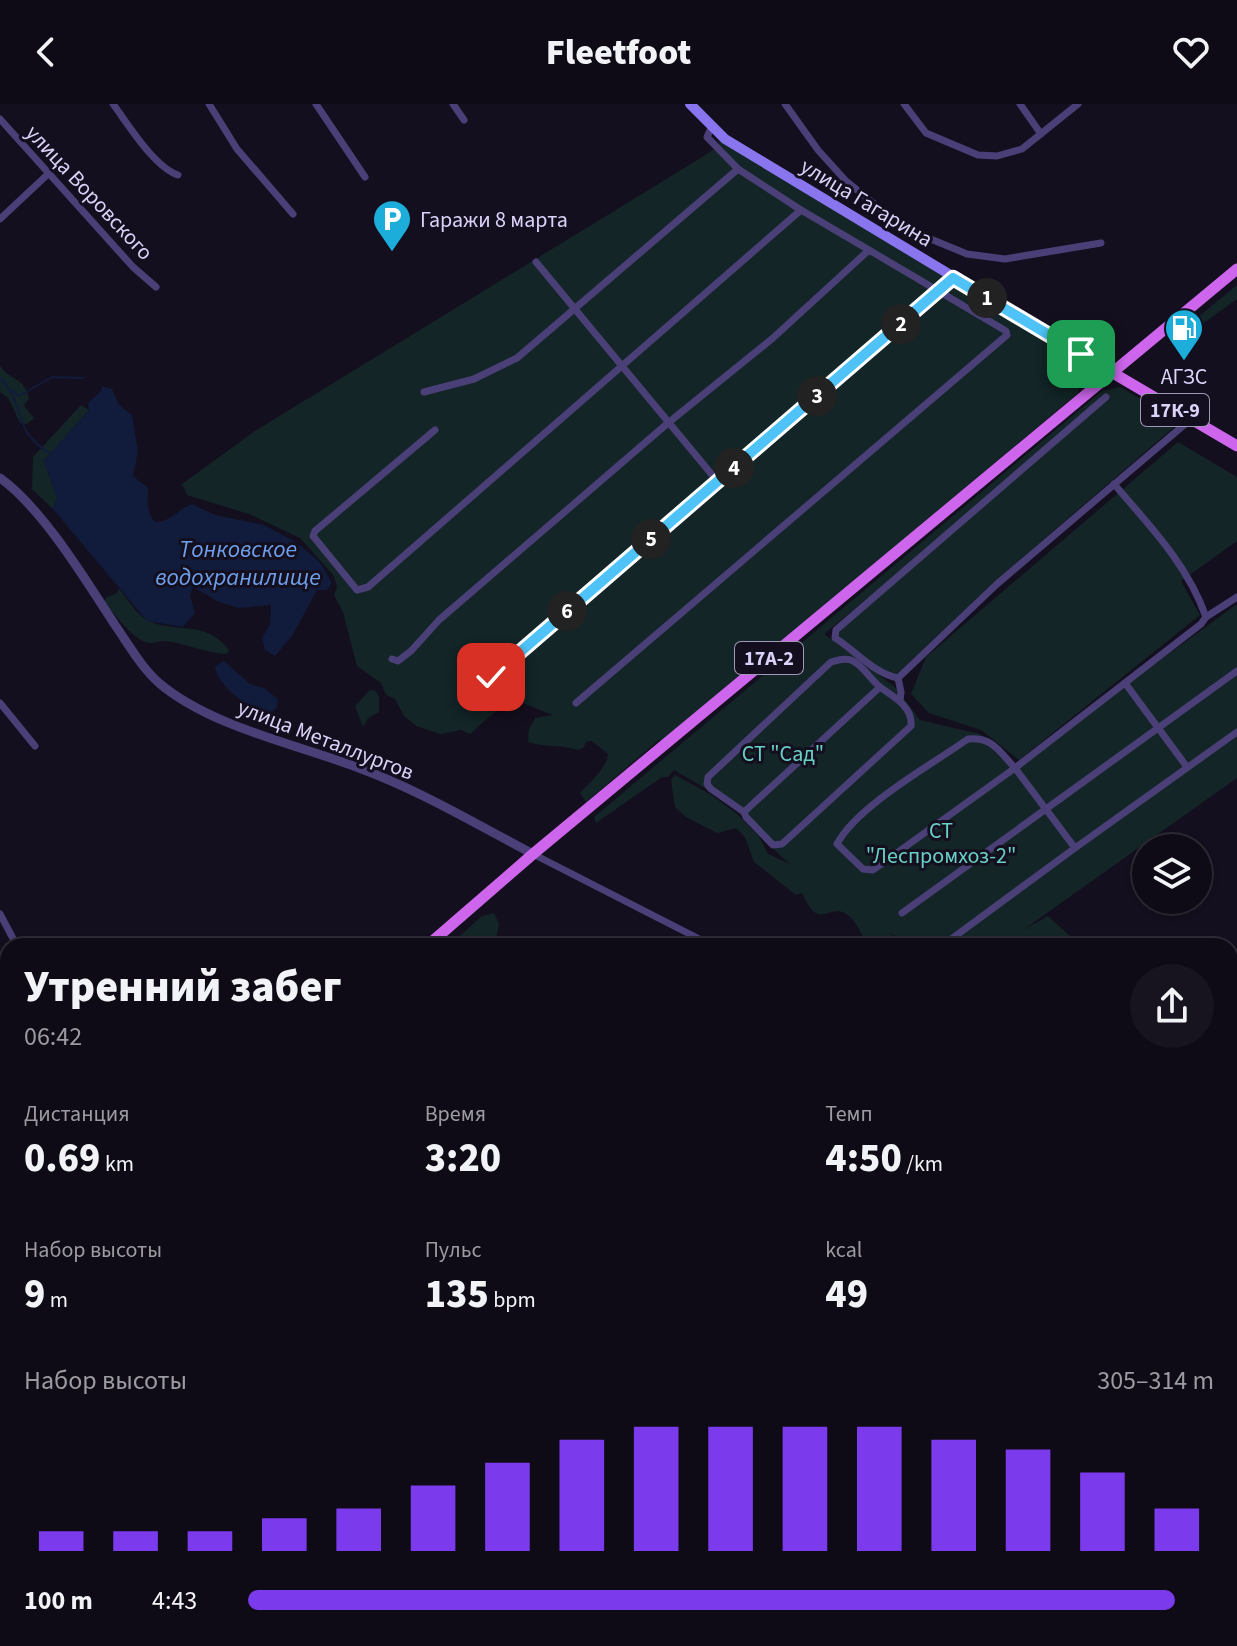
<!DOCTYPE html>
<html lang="ru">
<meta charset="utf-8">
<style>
:root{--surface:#0f0b16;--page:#18141f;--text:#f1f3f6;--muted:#9b9ba1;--line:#2f2b35;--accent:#7c3aed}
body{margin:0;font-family:"Source Sans 3",sans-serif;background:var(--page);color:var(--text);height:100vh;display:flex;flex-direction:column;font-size:30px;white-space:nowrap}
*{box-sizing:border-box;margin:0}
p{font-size:26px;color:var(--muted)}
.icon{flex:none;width:44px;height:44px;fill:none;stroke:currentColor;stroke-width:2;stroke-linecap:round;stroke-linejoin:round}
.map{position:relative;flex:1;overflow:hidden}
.details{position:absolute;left:0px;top:834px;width:1238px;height:708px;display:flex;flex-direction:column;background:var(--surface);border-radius:24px 24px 0 0;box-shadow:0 2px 6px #0004,0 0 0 2px var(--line)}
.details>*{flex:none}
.buttons{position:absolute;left:1132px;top:730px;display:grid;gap:16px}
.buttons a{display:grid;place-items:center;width:80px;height:80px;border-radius:50%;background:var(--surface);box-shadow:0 2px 6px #0004,0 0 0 2px var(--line);font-size:40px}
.pin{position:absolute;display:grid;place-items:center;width:68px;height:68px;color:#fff;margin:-34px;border-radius:16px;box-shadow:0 4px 12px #0006}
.km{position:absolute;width:40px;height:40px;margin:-20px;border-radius:50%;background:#222;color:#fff;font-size:22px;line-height:40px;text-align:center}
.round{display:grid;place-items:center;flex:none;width:84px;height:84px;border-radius:42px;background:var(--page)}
.head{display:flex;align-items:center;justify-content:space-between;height:136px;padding:0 24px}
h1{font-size:44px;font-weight:800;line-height:60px}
.figures{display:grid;grid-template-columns:repeat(3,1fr);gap:12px;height:136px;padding:8px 24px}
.figures div{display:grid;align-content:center}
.figures b{font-size:40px;font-weight:800}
.figures small{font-size:22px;font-weight:400}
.figures p{font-size:22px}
.chart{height:224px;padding:16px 24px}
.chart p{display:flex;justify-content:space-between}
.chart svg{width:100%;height:144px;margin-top:8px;stroke:var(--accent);stroke-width:6}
ul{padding:0 24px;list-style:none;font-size:26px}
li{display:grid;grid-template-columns:128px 96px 1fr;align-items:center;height:60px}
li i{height:20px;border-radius:10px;background:var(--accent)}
header{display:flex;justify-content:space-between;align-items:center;height:104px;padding:0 24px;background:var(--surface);font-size:36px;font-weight:800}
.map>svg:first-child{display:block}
.green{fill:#132527}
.water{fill:#111b3b}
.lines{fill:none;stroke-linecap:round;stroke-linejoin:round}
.stream{stroke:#111b3b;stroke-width:2}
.minor{stroke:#4a4077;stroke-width:7}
.tertiary{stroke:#4a4077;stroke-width:9}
.secondary{stroke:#8975ed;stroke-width:10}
.primary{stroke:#cd66ec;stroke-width:11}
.route-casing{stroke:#fff;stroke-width:16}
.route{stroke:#4fc3f7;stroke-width:10}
.labels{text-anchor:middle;stroke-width:6;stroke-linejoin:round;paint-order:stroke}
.shield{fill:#140f1e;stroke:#a098b7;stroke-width:2}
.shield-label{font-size:20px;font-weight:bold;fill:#dcd2f9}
.street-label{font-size:22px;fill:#dcd2f9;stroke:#140f1e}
.poi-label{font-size:22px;fill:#dcd2f9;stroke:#140f1e;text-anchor:start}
.park-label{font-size:22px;fill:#68d0c5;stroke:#140f1e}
.water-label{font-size:24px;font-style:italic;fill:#6d9fec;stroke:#140f1e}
</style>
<header><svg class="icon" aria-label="back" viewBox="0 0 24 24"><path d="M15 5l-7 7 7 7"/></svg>Fleetfoot<svg class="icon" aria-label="heart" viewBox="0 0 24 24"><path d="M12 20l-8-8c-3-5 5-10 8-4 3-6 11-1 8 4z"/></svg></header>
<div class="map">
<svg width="1237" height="1542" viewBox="0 0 1237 1542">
<rect width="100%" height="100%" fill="#140f1e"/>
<!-- green -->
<g class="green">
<path d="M718,37l5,2 2,-1 359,218 -6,33 -414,347h-5l-73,62 -6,-9c11,-12 26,-24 28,-39l-16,-13 -6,1 -2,5 -6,3c-18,-6 -33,-2 -50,-8l1,-13 6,-11 18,-3 -43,-17 -40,36 -9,-4 -21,4 -24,-8 -12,-10 -9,-17 -9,-4 -5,-12 -24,-17 -14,-54 -9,-17 3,-8 -3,-11 -34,-38 -51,-24 -62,-19 -5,-11 73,-53 444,-272 21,-14z"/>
<path d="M1237,181v14l-46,33 -16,4z"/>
<path d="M0,262c11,15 24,11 29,32l-5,8 10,12 -7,6 -7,-1 -11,-24 -9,-7z"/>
<path d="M1120,283l60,35 -185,159 -98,93c-22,-1 -40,-26 -59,-37l2,-6 191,-168 -207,171 71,53 25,33 60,14 18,12 16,21 223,-163v174l-214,152 25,-14 33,30h-168l-26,-15 21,15h-42c-4,-12 -12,-33 -28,-35 -7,0 -14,5 -20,3 -8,-2 -12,-14 -16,-21l-6,2 -42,-33 -9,-25 -9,-9 -19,5 -31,-16 -11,-10 -4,-27 4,-5 35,19 26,19 23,23 9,18 22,10c-17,-14 -31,-32 -48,-48 -20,-19 -44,-32 -68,-46l-6,7h-6l-66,46 -2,-6 508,-426z"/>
<path d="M81,301l8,5 -45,51 13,37 -4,11 -21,-20 1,-32z"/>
<path d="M1178,338l59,35v64l-56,40 19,34 -181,145 -38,-30 -52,-17 -18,-19 15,-37z"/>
<path d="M119,485c8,9 19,28 30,32 29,13 56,-2 80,29l-2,4c-22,-1 -41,-11 -63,-13 -6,0 -12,4 -18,1 -14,-4 -32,-28 -41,-40l1,-5 10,-3z"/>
<path d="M370,586l6,1 3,6v15l-11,6 -5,9 -8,-21z"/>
<path d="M494,809l5,11 -4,22h-46l33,-30z"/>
<path d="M1237,924v139l-7,-2v-134z"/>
<path d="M8,1450v84h1222v-16l7,7v17h-1237v-79z"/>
</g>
<!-- water -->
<g class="water">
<path d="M102,282l10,3 7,16 13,10 6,36 -5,25 15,12c0,12 -2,25 7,34 16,0 23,-13 37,-18l23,11 49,10 30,16 25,20 13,22 -5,7h-10l-25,46 -17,20 -10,-6 -3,-12 8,-14 1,-19 -32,3 -20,-6 -26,-15 -3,8 5,18 -12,14 -36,-6 -94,-112 4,-11 -13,-37 45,-51 -1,-7 13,-12z"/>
<path d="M224,557l26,23 14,4 14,11 -1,8 -6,6c-21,-4 -53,-24 -56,-47z"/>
</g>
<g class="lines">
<!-- stream -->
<g class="stream">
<path d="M0,274c27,27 10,52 51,76"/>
<path d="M12,286l7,6 33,-19 32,1"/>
</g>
<!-- minor -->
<g class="minor">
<path d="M113,0c15,20 41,63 65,71"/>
<path d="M209,0l28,45 56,65"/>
<path d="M316,0l49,73"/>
<path d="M453,0l11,16"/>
<path d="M785,0l33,46 28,31 58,47 63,26 38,5 96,-16"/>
<path d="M904,0l22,29 52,22 19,1 25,-7 56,-45"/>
<path d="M1020,0l21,30"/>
<path d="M0,15l133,148 23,20"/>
<path d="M712,22l-5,11 31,32"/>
<path d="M0,115l47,-44"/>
<path d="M536,158l182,220"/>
<path d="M424,288l50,-13 43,-21 221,-189 63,41"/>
<path d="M1106,293l-270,233 -1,8c21,13 38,35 63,40l99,-94 194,-165"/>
<path d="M435,326l-120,101 -2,5 44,54 11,-3 433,-377 68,40"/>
<path d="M1206,513l31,-20"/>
<path d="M392,555l6,2 13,-10 28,-31 229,-197 105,-85 96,-88 137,81 1,4 -431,368"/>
<path d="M898,574l3,14 -1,9"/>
<path d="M1125,579l62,84"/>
<path d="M461,596l30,-23 462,-399"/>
<path d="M0,599l35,43"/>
<path d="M744,708l-33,-23 -4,-5 1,-7 123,-115c7,-2 13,-4 20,-2 11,4 19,19 29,27 13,10 33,19 31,39l-129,118 -9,1 -27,-28 -2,-5 136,-125"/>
<path d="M1075,744l162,-116"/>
<path d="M533,750l180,92"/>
<path d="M902,809l335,-242"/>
<path d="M0,810l17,32"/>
<path d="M950,836l125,-92 -60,-80 -142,102 -10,-1 -26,-25c20,-38 94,-79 131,-105 25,-2 31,12 47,29l186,-144 5,-7c-18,-52 -57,-92 -92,-133"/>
<path d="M0,975h8"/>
<path d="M0,1056l4,6"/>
</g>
<!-- tertiary -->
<path class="tertiary" d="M0,374c43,31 85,101 115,147 14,20 26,42 44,58 52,44 137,61 200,85 60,22 117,56 174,86"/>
<!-- secondary -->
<path class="secondary" d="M690,0l35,35 388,234"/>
<!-- primary -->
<g class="primary">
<path d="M1113,269l124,73"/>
<path d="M427,842l106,-92 704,-585"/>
<path d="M0,1197l8,-7"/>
</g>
</g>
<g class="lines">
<defs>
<path id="route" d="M491,573l462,-399 128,76"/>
</defs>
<!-- route casing -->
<use href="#route" class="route-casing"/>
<!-- route -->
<use href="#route" class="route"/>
</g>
<!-- icons -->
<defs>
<symbol id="parking-pin" viewBox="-11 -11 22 30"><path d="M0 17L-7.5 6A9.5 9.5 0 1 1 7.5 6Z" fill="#1caddb" stroke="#140f1e"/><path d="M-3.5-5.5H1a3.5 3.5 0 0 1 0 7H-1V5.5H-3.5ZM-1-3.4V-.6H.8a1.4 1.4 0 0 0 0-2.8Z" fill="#fff"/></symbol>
<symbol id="fuel-pin" viewBox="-11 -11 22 30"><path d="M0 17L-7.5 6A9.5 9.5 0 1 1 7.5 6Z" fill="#1caddb" stroke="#140f1e"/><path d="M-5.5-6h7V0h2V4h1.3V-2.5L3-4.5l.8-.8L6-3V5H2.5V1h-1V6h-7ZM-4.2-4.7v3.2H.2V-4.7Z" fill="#fff"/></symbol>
</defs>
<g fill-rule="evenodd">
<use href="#parking-pin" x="370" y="93" width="44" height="60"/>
<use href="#fuel-pin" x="1162" y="202" width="44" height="60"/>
</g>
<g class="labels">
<!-- shield labels -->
<g class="shield">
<rect x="1141" y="290" width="68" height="32" rx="6"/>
<rect x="735" y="538" width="68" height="32" rx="6"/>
</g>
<g class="shield-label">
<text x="1175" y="313">17К-9</text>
<text x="769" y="561">17А-2</text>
</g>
<!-- street labels -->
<g class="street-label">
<text transform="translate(90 88) rotate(47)" y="8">улица Воровского</text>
<text transform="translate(867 98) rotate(31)" y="8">улица Гагарина</text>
<text transform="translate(326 635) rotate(21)" y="8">улица Металлургов</text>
</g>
<!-- poi labels -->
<g class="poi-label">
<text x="420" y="123">Гаражи 8 марта</text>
<text x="1184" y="280" text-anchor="middle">АГЗС</text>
</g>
<!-- park labels -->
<g class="park-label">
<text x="783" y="657">СТ "Сад"</text>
<text x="941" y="734">СТ<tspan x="941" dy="25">"Леспромхоз-2"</tspan></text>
</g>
<!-- water labels -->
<g class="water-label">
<text x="238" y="453">Тонковское<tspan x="238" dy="28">водохранилище</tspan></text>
</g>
</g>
</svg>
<div class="buttons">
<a><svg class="icon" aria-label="layers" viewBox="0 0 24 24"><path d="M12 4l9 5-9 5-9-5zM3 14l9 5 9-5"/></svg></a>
</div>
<div class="pin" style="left:1081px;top:250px;background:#1e9e55"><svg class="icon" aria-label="arrive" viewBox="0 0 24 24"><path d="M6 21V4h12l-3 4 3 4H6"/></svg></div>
<div class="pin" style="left:491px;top:573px;background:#d93025"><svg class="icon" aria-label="check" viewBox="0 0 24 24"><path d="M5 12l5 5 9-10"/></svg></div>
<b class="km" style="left:987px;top:194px">1</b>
<b class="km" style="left:901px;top:220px">2</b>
<b class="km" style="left:817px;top:292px">3</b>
<b class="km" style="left:734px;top:364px">4</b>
<b class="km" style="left:651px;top:435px">5</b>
<b class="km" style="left:567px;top:507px">6</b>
<section class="details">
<div class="head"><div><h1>Утренний забег</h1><p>06:42</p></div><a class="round"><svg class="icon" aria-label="share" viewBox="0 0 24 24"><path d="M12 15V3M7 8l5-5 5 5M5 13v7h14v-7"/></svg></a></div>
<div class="figures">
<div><p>Дистанция</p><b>0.69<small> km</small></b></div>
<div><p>Время</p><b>3:20</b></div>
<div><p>Темп</p><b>4:50<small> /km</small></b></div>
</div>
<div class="figures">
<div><p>Набор высоты</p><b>9<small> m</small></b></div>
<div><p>Пульс</p><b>135<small> bpm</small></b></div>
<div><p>kcal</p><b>49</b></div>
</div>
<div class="chart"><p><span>Набор высоты</span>305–314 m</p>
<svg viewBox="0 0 160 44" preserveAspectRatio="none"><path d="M5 44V38M15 44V38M25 44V38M35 44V34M45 44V31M55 44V24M65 44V17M75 44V10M85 44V6M95 44V6M105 44V6M115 44V6M125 44V10M135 44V13M145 44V20M155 44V31"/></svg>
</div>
<ul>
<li><b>100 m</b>4:43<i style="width:96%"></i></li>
</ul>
</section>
</div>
